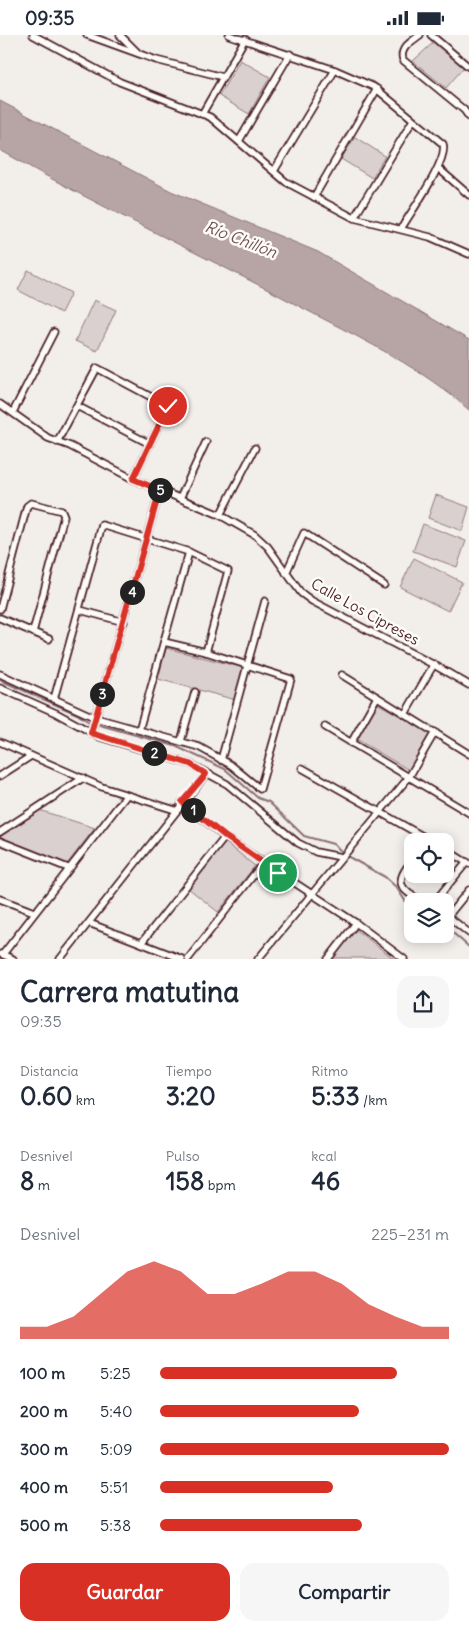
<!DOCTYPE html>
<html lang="es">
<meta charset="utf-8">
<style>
:root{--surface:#fff;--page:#f6f6f7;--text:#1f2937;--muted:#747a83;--accent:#d93025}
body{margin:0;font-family:Delius,sans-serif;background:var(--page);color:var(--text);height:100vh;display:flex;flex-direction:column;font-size:19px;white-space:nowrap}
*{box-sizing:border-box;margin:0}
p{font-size:16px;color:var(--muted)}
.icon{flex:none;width:28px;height:28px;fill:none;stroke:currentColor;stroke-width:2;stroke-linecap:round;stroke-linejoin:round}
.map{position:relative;height:924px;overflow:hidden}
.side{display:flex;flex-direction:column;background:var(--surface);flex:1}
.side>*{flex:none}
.tools{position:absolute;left:404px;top:798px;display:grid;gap:10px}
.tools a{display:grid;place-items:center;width:50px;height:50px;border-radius:10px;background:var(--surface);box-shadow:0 2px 12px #0003;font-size:25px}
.pin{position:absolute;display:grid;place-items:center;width:42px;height:42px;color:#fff;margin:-21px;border:2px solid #fff;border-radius:50%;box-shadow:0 1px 5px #0007}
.km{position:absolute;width:25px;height:25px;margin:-12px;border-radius:50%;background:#222;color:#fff;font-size:14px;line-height:25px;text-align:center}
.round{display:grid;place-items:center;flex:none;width:52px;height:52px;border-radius:15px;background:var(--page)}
.head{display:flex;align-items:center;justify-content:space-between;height:85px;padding:0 20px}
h1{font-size:28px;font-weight:700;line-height:38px}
.metrics{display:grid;grid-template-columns:repeat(3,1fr);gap:8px;height:85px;padding:5px 20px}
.metrics div{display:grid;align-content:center}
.metrics b{font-size:25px;font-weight:700}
.metrics small{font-size:14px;font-weight:400}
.metrics p{font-size:14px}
.chart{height:140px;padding:10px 20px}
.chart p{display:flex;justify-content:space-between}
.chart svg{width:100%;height:90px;margin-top:5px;fill:var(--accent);opacity:.7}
.button{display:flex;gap:10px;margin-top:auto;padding:10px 20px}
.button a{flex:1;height:58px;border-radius:15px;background:var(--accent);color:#fff;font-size:20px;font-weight:700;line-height:58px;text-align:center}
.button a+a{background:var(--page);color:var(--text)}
ul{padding:0 20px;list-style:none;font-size:16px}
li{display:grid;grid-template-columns:80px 60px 1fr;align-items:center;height:38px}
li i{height:12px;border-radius:6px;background:var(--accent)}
.status{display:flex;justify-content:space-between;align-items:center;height:35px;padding:0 25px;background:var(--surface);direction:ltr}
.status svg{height:14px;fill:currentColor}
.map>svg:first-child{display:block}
.green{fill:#d9d0cf;stroke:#92787d}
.water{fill:#b7a5a6;stroke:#8b6f75}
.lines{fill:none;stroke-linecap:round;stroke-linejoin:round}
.stream{stroke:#8b6f75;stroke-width:2}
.street-casing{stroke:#4a1f2b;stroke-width:9}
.street{stroke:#fdfcf7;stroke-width:5.5}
.route-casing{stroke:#fff;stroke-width:10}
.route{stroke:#d93025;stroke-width:6}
.labels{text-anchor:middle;stroke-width:5;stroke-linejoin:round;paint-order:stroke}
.street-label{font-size:15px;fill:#4a1f2b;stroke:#fdfcf7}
.water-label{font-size:16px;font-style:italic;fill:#704e56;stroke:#fdfcf7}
</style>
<div class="status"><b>09:35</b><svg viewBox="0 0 49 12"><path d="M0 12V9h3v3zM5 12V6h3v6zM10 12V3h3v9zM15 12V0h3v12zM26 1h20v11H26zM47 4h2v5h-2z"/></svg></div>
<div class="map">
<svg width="469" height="924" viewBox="0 0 469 924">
<rect width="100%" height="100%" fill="#f2efeb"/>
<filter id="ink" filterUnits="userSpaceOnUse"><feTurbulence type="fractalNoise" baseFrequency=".02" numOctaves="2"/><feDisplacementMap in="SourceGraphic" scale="10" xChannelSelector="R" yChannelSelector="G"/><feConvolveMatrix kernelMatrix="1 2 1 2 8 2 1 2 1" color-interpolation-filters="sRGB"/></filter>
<g filter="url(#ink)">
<!-- green -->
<g class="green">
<path d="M434,7l30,25 -18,21 -33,-27z"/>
<path d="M240,25l30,17 -21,37 -30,-18z"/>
<path d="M355,102l30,19 -13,22 -31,-19z"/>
<path d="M28,235l43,23 -10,20 -43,-23z"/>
<path d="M94,265l22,10 -19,41 -22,-10z"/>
<path d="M436,460l33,12 -7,24 -34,-13z"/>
<path d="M423,489l43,17 -9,26 -44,-16z"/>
<path d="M414,523l48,24 -14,29 -48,-24z"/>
<path d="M166,613l78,20 -8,32 -78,-21z"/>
<path d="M377,668l53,30 -21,37 -53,-31z"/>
<path d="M39,775l56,18 -28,36 -67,-27z"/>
<path d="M225,807l30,24 -37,46 -30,-24z"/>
<path d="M356,895l37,28h-60z"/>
</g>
<!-- water -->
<path class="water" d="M0,66l171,90 147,61 151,88v70c-46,-41 -103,-69 -157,-97 -104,-56 -210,-104 -312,-163z"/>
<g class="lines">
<!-- stream -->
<g class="stream">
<path d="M0,645l77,34 12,8 86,24 50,23 33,29 11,4 35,34 29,8 14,12 38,21 11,10 10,15 6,4"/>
<path d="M445,891l24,21"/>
</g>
<defs>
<g id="street">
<path d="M33,0l87,47 90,35 76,65 68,36 76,19 39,17"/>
<path d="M87,0l69,25 67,17"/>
<path d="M120,0l18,18"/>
<path d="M229,0l106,35 39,17 69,57c6,16 -33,69 -42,85"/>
<path d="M420,0c-9,7 -21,13 -17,25l61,50 5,7"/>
<path d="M431,0l38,32"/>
<path d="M202,79l43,-75"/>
<path d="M239,106l51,-87"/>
<path d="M438,133l31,27"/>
<path d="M274,136l61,-101"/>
<path d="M314,162l63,-108"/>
<path d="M354,183l59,-98"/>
<path d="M0,369l48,34 22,8 63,33 87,36 35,20 13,12 33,46 11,8 124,65 33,19"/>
<path d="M77,371l73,38"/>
<path d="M13,377l41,-80"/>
<path d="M57,407l40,-74 71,38 -35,73"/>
<path d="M180,463l26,-56"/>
<path d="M220,480l35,-67"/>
<path d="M286,538l18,-40 80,52"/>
<path d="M0,574l27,-103 4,-3 31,8 2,5 -31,116"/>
<path d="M80,575l44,12"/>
<path d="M0,583l49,21"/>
<path d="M0,639l96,44 103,29 32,18 29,24 31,-110 -85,-27 -42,-10"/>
<path d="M342,640l127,79"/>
<path d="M0,653l56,25 44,24 90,27 37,20 71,59 18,9 25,5"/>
<path d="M54,664l48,-174 87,27 39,19 -22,81"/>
<path d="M405,679l29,-50"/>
<path d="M325,692l144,86"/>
<path d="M139,695l50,-178"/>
<path d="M91,698l69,-243"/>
<path d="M181,706l14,-49"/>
<path d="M0,707l102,45 73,23"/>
<path d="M351,708l26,-46"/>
<path d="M221,725l44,-159"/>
<path d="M302,733l129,73"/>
<path d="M0,741l31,-20"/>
<path d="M182,767l43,35 131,86 48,36"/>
<path d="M0,797l83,-54"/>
<path d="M0,806l68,27"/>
<path d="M445,814l24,15"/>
<path d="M412,826c-18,20 -13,29 10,40"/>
<path d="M0,864l34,13"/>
<path d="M435,866l32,-39"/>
<path d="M445,879l24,19"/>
<path d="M448,881l21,-26"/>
<path d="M89,888l93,36"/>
<path d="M142,907l83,-105"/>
<path d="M1,919l12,5"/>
<path d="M3,919l123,-158"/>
<path d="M60,924l146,-185"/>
<path d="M188,924l75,-96"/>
<path d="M258,924l151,-182 26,-45"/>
<path d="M328,924l28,-36"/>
</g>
</defs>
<!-- street casing -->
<use href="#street" class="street-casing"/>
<!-- street -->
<use href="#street" class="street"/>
</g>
</g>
<g class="lines" filter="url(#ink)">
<defs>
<path id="route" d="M168,371l-35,73 27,11 -69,243 99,31 16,10 -24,28 44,35 52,36"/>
</defs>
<!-- route casing -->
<use href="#route" class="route-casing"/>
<!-- route -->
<use href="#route" class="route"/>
</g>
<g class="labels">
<!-- street labels -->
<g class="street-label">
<text transform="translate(365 577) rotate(29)" y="5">Calle Los Cipreses</text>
</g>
<!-- water labels -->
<g class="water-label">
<text transform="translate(241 204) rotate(21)" y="6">Río Chillón</text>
</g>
</g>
</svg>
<div class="tools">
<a><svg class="icon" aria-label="locate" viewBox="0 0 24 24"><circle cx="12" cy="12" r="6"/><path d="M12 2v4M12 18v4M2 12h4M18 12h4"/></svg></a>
<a><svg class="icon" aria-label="layers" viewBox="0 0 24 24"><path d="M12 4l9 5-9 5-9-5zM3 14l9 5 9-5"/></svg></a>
</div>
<div class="pin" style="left:278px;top:838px;background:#1e9e55"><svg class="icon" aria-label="arrive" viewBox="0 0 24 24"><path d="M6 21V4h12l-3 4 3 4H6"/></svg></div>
<div class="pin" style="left:168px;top:371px;background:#d93025"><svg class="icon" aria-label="check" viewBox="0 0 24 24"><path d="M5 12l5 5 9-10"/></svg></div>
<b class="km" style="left:193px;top:775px">1</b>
<b class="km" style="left:154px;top:718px">2</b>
<b class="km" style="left:102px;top:659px">3</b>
<b class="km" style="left:132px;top:557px">4</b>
<b class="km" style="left:160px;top:455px">5</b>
</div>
<section class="side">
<div class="head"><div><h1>Carrera matutina</h1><p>09:35</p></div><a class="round"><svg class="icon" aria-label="share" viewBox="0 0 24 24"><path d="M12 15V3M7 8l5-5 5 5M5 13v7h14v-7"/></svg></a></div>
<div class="metrics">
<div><p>Distancia</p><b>0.60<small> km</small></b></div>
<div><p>Tiempo</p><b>3:20</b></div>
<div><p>Ritmo</p><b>5:33<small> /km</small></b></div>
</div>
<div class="metrics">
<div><p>Desnivel</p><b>8<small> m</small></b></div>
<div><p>Pulso</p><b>158<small> bpm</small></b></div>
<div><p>kcal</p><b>46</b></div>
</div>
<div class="chart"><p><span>Desnivel</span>225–231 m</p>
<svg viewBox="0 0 160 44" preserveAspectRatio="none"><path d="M0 44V38L10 38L20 33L30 22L40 11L50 6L60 11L70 22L80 22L90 17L100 11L110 11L120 17L130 27L140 33L150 38L160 38V44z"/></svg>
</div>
<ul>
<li><b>100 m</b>5:25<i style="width:82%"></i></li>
<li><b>200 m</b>5:40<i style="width:69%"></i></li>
<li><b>300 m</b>5:09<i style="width:100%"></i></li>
<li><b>400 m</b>5:51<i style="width:60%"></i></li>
<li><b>500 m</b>5:38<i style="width:70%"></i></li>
</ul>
<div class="button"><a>Guardar</a><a>Compartir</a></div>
</section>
